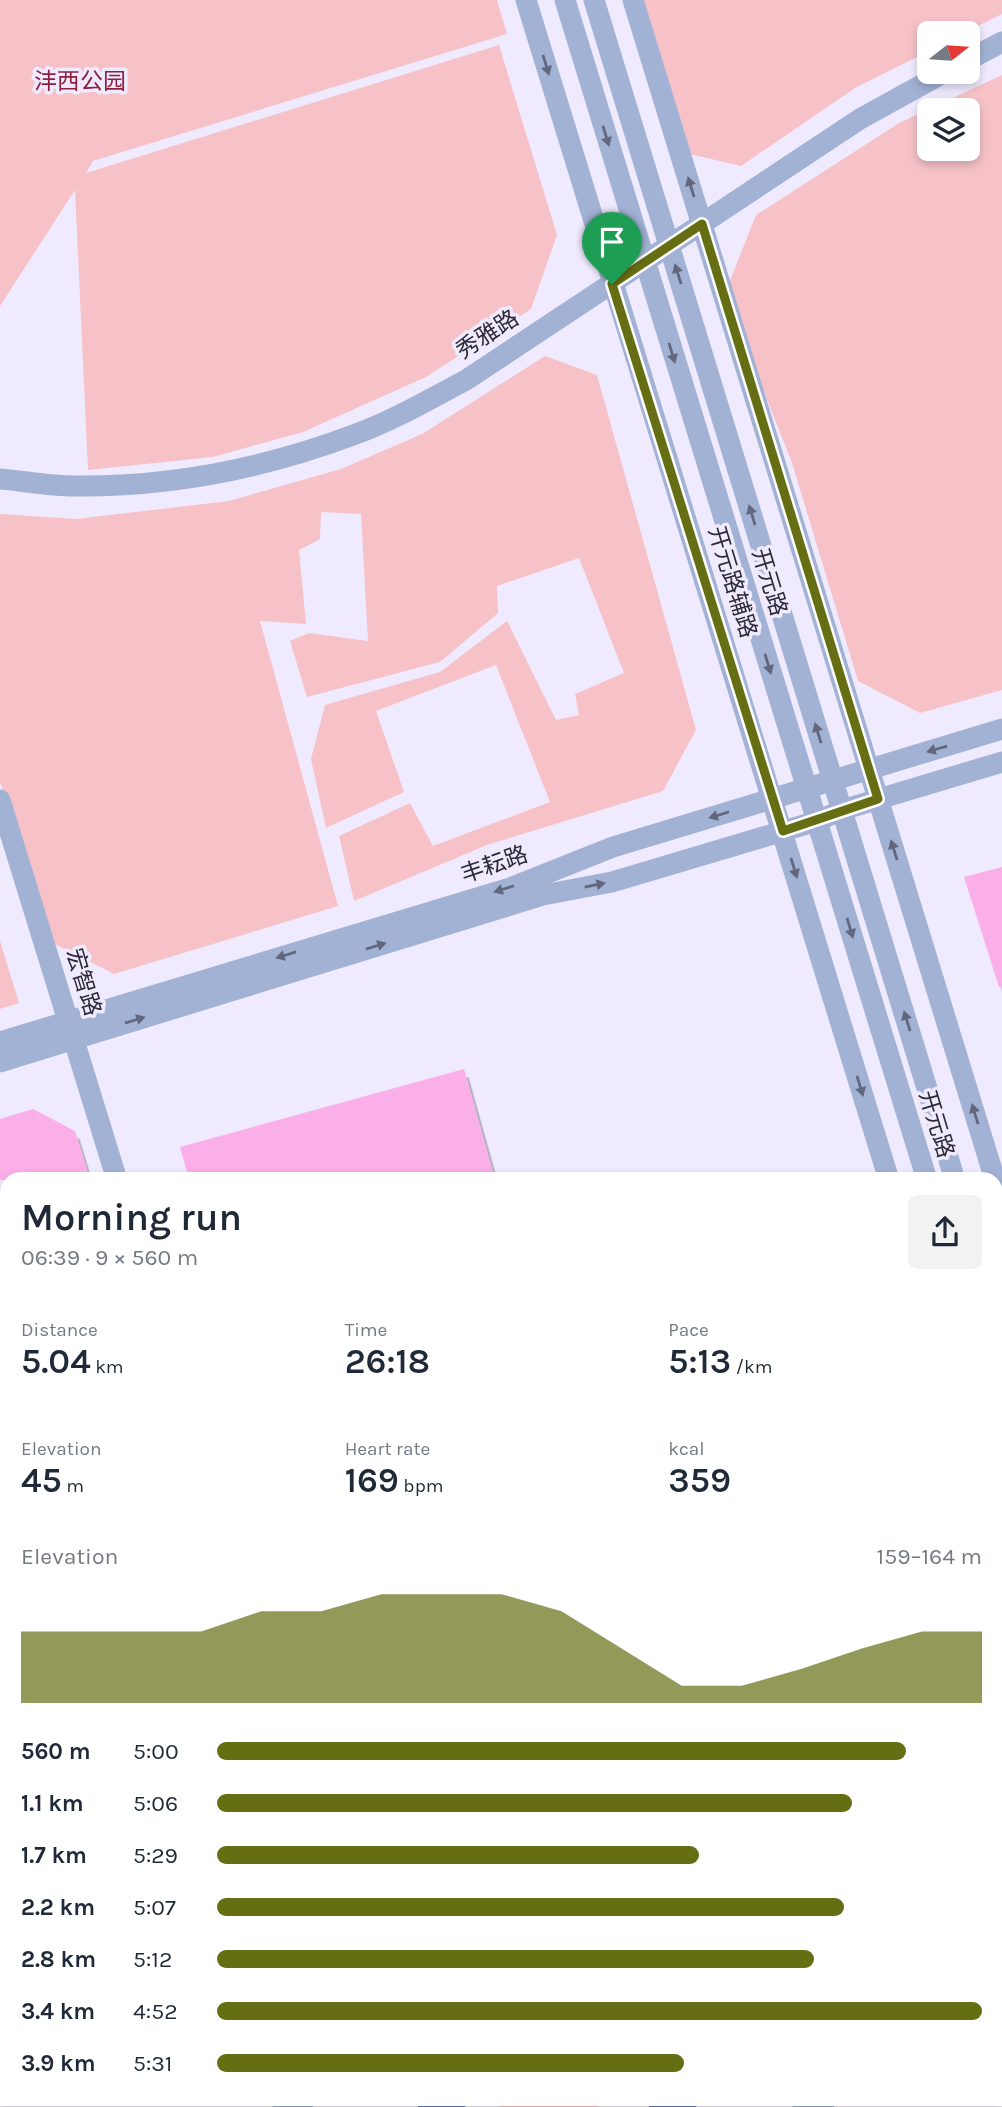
<!DOCTYPE html>
<meta charset="utf-8">
<style>
:root{--surface:#fff;--page:#f2f2f3;--text:#1f2937;--muted:#747a83;--accent:#666e14}
body{margin:0;font-family:Karla,"Noto Sans SC",sans-serif;background:var(--page);color:var(--text);height:100vh;display:flex;flex-direction:column;font-size:26px;white-space:nowrap}
*{box-sizing:border-box;margin:0}
p{font-size:23px;color:var(--muted)}
.icon{flex:none;width:38px;height:38px;fill:none;stroke:currentColor;stroke-width:2;stroke-linecap:round;stroke-linejoin:round}
.map{position:relative;flex:1;overflow:hidden}
.panel{position:absolute;left:0px;top:1172px;width:1003px;height:934px;display:flex;flex-direction:column;background:var(--surface);border-radius:21px 21px 0 0;box-shadow:0 4px 10px #0003}
.panel>*{flex:none}
.needle{width:46px;rotate:73deg}
.controls{position:absolute;left:917px;top:21px;display:grid;gap:14px}
.controls a{display:grid;place-items:center;width:63px;height:63px;border-radius:10px;background:var(--surface);box-shadow:0 4px 10px #0003;font-size:35px}
.pin{position:absolute;display:grid;place-items:center;width:60px;height:60px;color:#fff;margin:-72px -30px;border-radius:50% 50% 50% 0;rotate:-45deg;box-shadow:0 0 7px #0007}
.pin .icon{rotate:45deg}
.round{display:grid;place-items:center;flex:none;width:74px;height:74px;border-radius:10px;background:var(--page)}
.overview{display:flex;align-items:center;justify-content:space-between;height:119px;padding:0 21px}
h1{font-size:38px;font-weight:600;line-height:52px}
.figures{display:grid;grid-template-columns:repeat(3,1fr);gap:10px;height:119px;padding:7px 21px}
.figures div{display:grid;align-content:center}
.figures b{font-size:35px;font-weight:600}
.figures small{font-size:19px;font-weight:400}
.figures p{font-size:19px}
.chart{height:196px;padding:14px 21px}
.chart p{display:flex;justify-content:space-between}
.chart svg{width:100%;height:126px;margin-top:7px;fill:var(--accent);opacity:.7}
ul{padding:0 21px;list-style:none;font-size:23px}
li{display:grid;grid-template-columns:112px 84px 1fr;align-items:center;height:52px}
li i{height:18px;border-radius:9px;background:var(--accent)}
.map>svg:first-child{display:block}
.green{fill:#f6c2c8;fill-rule:evenodd}
.building{fill:#fbafe9;filter:url(#shadow)}
.lines{fill:none;stroke-linecap:round;stroke-linejoin:round}
.minor{stroke:#a2b2d4;stroke-width:21}
.major{stroke:#647ebb;stroke-width:26}
.oneway{fill:#62677d}
.route-casing{stroke:#fff;stroke-width:14}
.route{stroke:#666e14;stroke-width:9}
.labels{text-anchor:middle;stroke-width:7;stroke-linejoin:round;paint-order:stroke}
.park-label{font-size:23px;fill:#8d203d;stroke:#f0eafe}
.street-label{font-size:23px;fill:#2d2936;stroke:#f0eafe}
</style>
<div class="map">
<svg width="1002" height="2107" viewBox="0 0 1002 2107">
<defs>
<filter id="shadow"><feDropShadow dx="4.5" dy="8" stdDeviation="0" flood-color="#0004"/></filter>
</defs>
<rect width="100%" height="100%" fill="#f0eafe"/>
<!-- green -->
<g class="green">
<path d="M0,0h497l10,34 -414,127 -7,12 413,-128 58,190 -26,74 -105,68 -123,55 -90,25 -125,13 -13,-280 -75,116z"/>
<path d="M639,0h363v14l-38,19h-35v18l-74,37 -114,78 -60,-14z"/>
<path d="M1002,75v615l-82,23 -62,-32 -66,-218 -67,-170 31,-78 143,-92zM929,110h39v39h-39z"/>
<path d="M545,356l52,19 99,355 -33,61 -176,54 -133,56 -15,-65 71,-33 23,43 117,-44 -54,-137 -120,46 28,81 -78,36 -15,-69 14,-54 115,-33 67,-51 49,99 23,-5 -4,-21 49,-21 -45,-115 -82,28 1,27 -58,49 -133,35 -17,-56 19,-8 59,8 -7,-127 -40,-2 -1,27 -21,11 7,74 -46,-3 78,285 -224,68 -65,-33 -49,-159v-268l76,5 153,-18 112,-32 81,-35z"/>
<path d="M0,941l19,62 -19,6z"/>
<path d="M7,1266v75l-7,2v-75z"/>
<path d="M1002,1952v30l-6,2v-30z"/>
<path d="M521,2100h98l-22,7h-99z"/>
</g>
<!-- building -->
<g class="building">
<path d="M1002,867v120h-3l-35,-110z"/>
<path d="M464,1069l31,111h-306l-9,-33z"/>
<path d="M33,1109l42,22 15,49h-90v-61z"/>
</g>
<g class="lines">
<!-- minor -->
<g class="minor">
<path d="M526,0l363,1180"/>
<path d="M565,0l362,1180"/>
<path d="M594,0l361,1180"/>
<path d="M633,0l362,1180"/>
<path d="M968,60l34,-18"/>
<path d="M0,479c24,2 50,7 74,7 97,1 192,-18 282,-52 38,-14 74,-35 110,-54l394,-261 85,-47"/>
<path d="M0,800l117,380"/>
<path d="M0,1042l510,-154 103,-41 389,-118"/>
<path d="M0,1062l543,-167 69,-13 205,-61 25,-11 160,-48"/>
<path d="M996,1182l6,20"/>
<path d="M996,1235l6,6"/>
<path d="M996,1311l6,20"/>
<path d="M996,1406l6,21"/>
<path d="M996,1529l6,21"/>
<path d="M0,1774l7,-2"/>
<path d="M996,1889l6,-2"/>
<path d="M996,2048l6,-2"/>
<path d="M283,2107l22,-7"/>
<path d="M803,2107l23,-7"/>
</g>
<!-- major -->
<g class="major">
<path d="M996,1934l6,-2"/>
<path d="M996,2005l6,-2"/>
<path d="M431,2107l23,-7"/>
<path d="M662,2107l23,-7"/>
</g>
</g>
<!-- one-way arrows -->
<defs><path id="oneway-solid" d="M-6-.8H1V-3.2L6.5 0L1 3.2V.8H-6Z" transform="scale(1.75)"/></defs>
<g class="oneway">
<use href="#oneway-solid" transform="translate(546 65) rotate(73)"/>
<use href="#oneway-solid" transform="translate(606 136) rotate(73)"/>
<use href="#oneway-solid" transform="translate(691 187) rotate(-107)"/>
<use href="#oneway-solid" transform="translate(678 274) rotate(-107)"/>
<use href="#oneway-solid" transform="translate(672 353) rotate(73)"/>
<use href="#oneway-solid" transform="translate(752 515) rotate(-107)"/>
<use href="#oneway-solid" transform="translate(768 664) rotate(73)"/>
<use href="#oneway-solid" transform="translate(818 733) rotate(-107)"/>
<use href="#oneway-solid" transform="translate(937 749) rotate(164)"/>
<use href="#oneway-solid" transform="translate(719 815) rotate(163)"/>
<use href="#oneway-solid" transform="translate(894 850) rotate(-107)"/>
<use href="#oneway-solid" transform="translate(794 868) rotate(73)"/>
<use href="#oneway-solid" transform="translate(595 885) rotate(-11)"/>
<use href="#oneway-solid" transform="translate(504 889) rotate(162)"/>
<use href="#oneway-solid" transform="translate(850 928) rotate(73)"/>
<use href="#oneway-solid" transform="translate(376 946) rotate(-17)"/>
<use href="#oneway-solid" transform="translate(286 955) rotate(163)"/>
<use href="#oneway-solid" transform="translate(135 1020) rotate(-17)"/>
<use href="#oneway-solid" transform="translate(907 1021) rotate(-107)"/>
<use href="#oneway-solid" transform="translate(860 1086) rotate(73)"/>
<use href="#oneway-solid" transform="translate(975 1114) rotate(-107)"/>
</g>
<g class="lines">
<defs>
<path id="route" d="M702,224l176,575 -95,32 -171,-547z"/>
</defs>
<!-- route casing -->
<use href="#route" class="route-casing"/>
<!-- route -->
<use href="#route" class="route"/>
</g>
<g class="labels">
<!-- park labels -->
<g class="park-label">
<text x="80" y="89">沣西公园</text>
</g>
<!-- street labels -->
<g class="street-label">
<text transform="translate(487 334) rotate(-33)" y="8">秀雅路</text>
<text transform="translate(733 582) rotate(73)" y="8">开元路辅路</text>
<text transform="translate(770 582) rotate(73)" y="8">开元路</text>
<text transform="translate(494 864) rotate(-19)" y="8">丰耘路</text>
<text transform="translate(84 982) rotate(73)" y="8">宏智路</text>
<text transform="translate(937 1124) rotate(73)" y="8">开元路</text>
</g>
</g>
</svg>
<div class="controls">
<a><svg class="needle" viewBox="-14 -14 28 28"><path d="M0-13l5 13h-10z" fill="#e53935"/><path d="M0 13l5-13h-10z" fill="#747a83"/></svg></a>
<a><svg class="icon" aria-label="layers" viewBox="0 0 24 24"><path d="M12 4l9 5-9 5-9-5zM3 14l9 5 9-5"/></svg></a>
</div>
<div class="pin" style="left:612px;top:284px;background:#1e9e55"><svg class="icon" aria-label="arrive" viewBox="0 0 24 24"><path d="M6 21V4h12l-3 4 3 4H6"/></svg></div>
<section class="panel">
<div class="overview"><div><h1>Morning run</h1><p>06:39 · 9 × 560 m</p></div><a class="round"><svg class="icon" aria-label="share" viewBox="0 0 24 24"><path d="M12 15V3M7 8l5-5 5 5M5 13v7h14v-7"/></svg></a></div>
<div class="figures">
<div><p>Distance</p><b>5.04<small> km</small></b></div>
<div><p>Time</p><b>26:18</b></div>
<div><p>Pace</p><b>5:13<small> /km</small></b></div>
</div>
<div class="figures">
<div><p>Elevation</p><b>45<small> m</small></b></div>
<div><p>Heart rate</p><b>169<small> bpm</small></b></div>
<div><p>kcal</p><b>359</b></div>
</div>
<div class="chart"><p><span>Elevation</span>159–164 m</p>
<svg viewBox="0 0 160 44" preserveAspectRatio="none"><path d="M0 44V19L10 19L20 19L30 19L40 12L50 12L60 6L70 6L80 6L90 12L100 25L110 38L120 38L130 32L140 25L150 19L160 19V44z"/></svg>
</div>
<ul>
<li><b>560 m</b>5:00<i style="width:90%"></i></li>
<li><b>1.1 km</b>5:06<i style="width:83%"></i></li>
<li><b>1.7 km</b>5:29<i style="width:63%"></i></li>
<li><b>2.2 km</b>5:07<i style="width:82%"></i></li>
<li><b>2.8 km</b>5:12<i style="width:78%"></i></li>
<li><b>3.4 km</b>4:52<i style="width:100%"></i></li>
<li><b>3.9 km</b>5:31<i style="width:61%"></i></li>
</ul>
</section>
</div>
